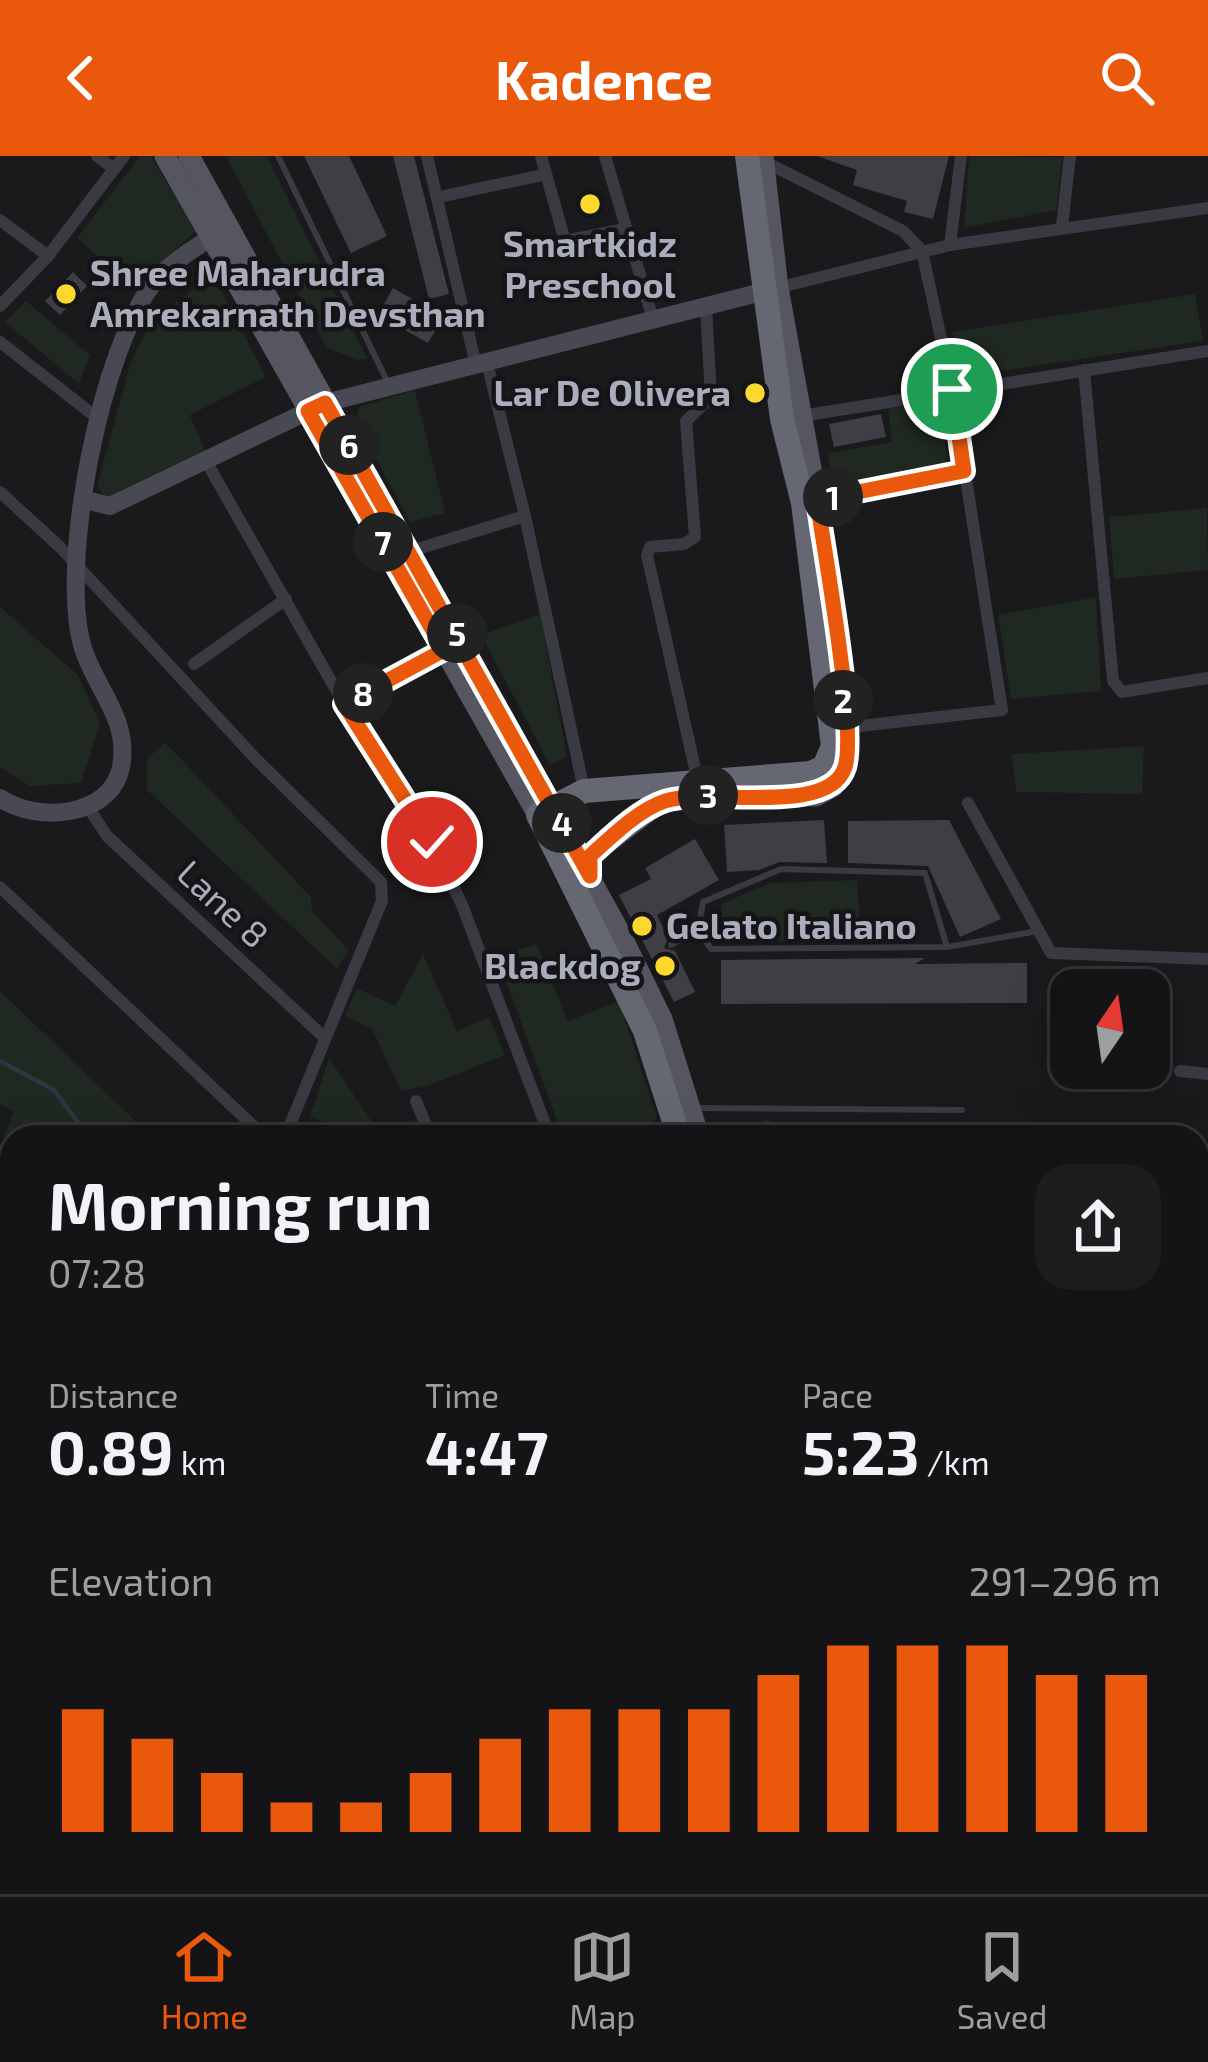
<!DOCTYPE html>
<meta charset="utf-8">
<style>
:root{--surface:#141315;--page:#1d1c1e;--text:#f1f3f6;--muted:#9d9ea0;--line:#333234;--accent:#ea580c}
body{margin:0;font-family:"Exo 2",sans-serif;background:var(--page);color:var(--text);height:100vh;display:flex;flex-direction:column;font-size:45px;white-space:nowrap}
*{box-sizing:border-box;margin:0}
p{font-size:39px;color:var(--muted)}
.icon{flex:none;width:66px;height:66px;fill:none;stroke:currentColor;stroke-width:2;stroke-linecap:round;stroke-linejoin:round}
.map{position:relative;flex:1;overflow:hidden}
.details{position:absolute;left:0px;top:969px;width:1209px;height:771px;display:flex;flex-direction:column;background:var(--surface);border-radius:36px 36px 0 0;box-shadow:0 12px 48px #0002,0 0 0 3px var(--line)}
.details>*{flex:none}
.needle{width:78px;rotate:13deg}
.fabs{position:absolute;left:1050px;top:813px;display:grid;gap:24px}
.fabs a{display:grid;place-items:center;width:120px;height:120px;border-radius:24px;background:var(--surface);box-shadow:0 12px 48px #0002,0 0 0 3px var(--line);font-size:60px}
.pin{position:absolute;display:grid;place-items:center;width:102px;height:102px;color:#fff;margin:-51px;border:6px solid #fff;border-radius:50%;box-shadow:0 3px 12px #0007}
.km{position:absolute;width:60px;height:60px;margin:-30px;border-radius:50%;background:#222;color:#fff;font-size:33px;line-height:60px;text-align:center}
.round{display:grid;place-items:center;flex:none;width:126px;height:126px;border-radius:36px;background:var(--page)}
.summary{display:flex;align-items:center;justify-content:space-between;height:204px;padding:0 48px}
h1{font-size:66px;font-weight:700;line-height:90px}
.stats{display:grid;grid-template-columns:repeat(3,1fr);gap:18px;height:204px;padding:12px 48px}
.stats div{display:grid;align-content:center}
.stats b{font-size:60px;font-weight:700}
.stats small{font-size:33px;font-weight:400}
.stats p{font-size:33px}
.chart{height:336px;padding:24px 48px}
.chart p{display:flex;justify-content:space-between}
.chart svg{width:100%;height:216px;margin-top:12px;stroke:var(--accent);stroke-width:6}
header{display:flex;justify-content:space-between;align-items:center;height:156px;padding:0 48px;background:var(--accent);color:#fff;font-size:54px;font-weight:700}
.tab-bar{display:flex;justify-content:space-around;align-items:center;height:168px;border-top:3px solid var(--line);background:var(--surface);font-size:33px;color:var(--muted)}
.tab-bar a{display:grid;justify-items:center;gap:6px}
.tab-bar .on{color:var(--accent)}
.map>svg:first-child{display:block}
.green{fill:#1f2821}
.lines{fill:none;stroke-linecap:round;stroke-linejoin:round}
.stream{stroke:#2d3642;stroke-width:4.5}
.building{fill:#3f3e44}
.path{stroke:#404149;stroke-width:3;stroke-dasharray:6 9;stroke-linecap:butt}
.lane{stroke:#3a3a42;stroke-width:6}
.street{stroke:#3a3a42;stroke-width:12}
.secondary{stroke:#484952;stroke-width:18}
.primary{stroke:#565661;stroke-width:21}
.highway{stroke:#656773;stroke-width:24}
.route-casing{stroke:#fff;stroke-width:24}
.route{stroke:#ea580c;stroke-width:15}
.poi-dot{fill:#ffd82e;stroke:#151417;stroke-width:4.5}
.labels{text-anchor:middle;stroke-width:9;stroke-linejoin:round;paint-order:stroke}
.poi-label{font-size:36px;font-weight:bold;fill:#abadbd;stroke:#151417;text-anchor:start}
.street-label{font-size:36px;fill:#abadbd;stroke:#151417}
</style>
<header><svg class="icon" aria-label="back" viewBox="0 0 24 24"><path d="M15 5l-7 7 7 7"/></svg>Kadence<svg class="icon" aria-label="search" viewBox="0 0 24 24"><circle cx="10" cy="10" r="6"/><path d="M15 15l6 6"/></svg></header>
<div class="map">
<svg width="1208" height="1738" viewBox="0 0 1208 1738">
<rect width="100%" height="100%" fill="#1a191c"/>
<!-- green -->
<g class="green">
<path d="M140,0h11l45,75 -63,57 -56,-50z"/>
<path d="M226,0h41l100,202 -10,2 -31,-13z"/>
<path d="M969,0l93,1 -5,53 -93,18z"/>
<path d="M213,119l53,102 -76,38 15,36 -98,49 -10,-14 34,-125 21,-41z"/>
<path d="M1195,138l8,47 -242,36 -9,-45z"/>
<path d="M26,145l64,54 -11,29 -74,-62z"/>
<path d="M415,234l30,123 -35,9 -54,-100 3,-15z"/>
<path d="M939,241l9,72 -114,24 -6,-40 64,-11 -4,-33z"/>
<path d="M1207,352l1,62 -94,9 -5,-62z"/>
<path d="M1096,441l5,94 -90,8 -13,-84z"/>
<path d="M0,451l78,68 22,48 -19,60 -52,3 -29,-19z"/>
<path d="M540,458l27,143 -17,8 -69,-130z"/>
<path d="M165,586l146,155 1,14 37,39 -12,19 -190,-179v-31z"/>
<path d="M1144,590l-2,48 -126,-2 -4,-38z"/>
<path d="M857,724l4,62 -138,-1 -8,-13 8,-25 48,-20z"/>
<path d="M537,788l31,77 51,-20 38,118 -41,18h-53l-66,-181z"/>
<path d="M423,798l34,77 32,-14 16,38 -77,31 -27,5 -29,-62 -27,-13 12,-28 38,18z"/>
<path d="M0,835l152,146h-140v37l-12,-3v-24l14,-35 -14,-8z"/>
<path d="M329,902l49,73 36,-11 7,17h-78l3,-8 -36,-12z"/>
<path d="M0,1191h12v150l-12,6z"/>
<path d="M1197,1298h11v91l-11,1z"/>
<path d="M12,1376v177l-12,-11v-161z"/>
</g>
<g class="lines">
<!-- stream -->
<path class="stream" d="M0,905l54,29 35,47"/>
</g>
<!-- building -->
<g class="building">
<path d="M304,0h45l38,80 -36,17z"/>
<path d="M393,0h21l35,138 -20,5z"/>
<path d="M817,0h132l-16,63 -29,-7 3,-11 -54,-16 4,-15z"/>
<path d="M73,116l14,14 -27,29 -15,-14z"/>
<path d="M393,132l50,29 -15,26 -50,-28z"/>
<path d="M881,258l5,23 -52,10 -5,-23z"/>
<path d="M824,664l3,43 -47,-1 -21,8 -32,2 -3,-47z"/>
<path d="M949,664l52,99 -41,18 -32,-71 -80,-3v-42z"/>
<path d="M695,683l24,41 -62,35 11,23 -4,10 11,3 20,41 -21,10 -55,-107 32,-16 -6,-11z"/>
<path d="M925,802l-10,6 112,-1v40l-306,1v-44z"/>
<path d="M764,965l39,4 -1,12h-40z"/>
</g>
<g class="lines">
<!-- path -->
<path class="path" d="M1011,1728l2,10"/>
<!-- lane -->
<g class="lane">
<path d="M278,0l110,227"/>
<path d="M671,789l27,-15"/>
<path d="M947,791l-22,-74 -144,-4 -78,33 -5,28 13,19 236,-2 91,-16"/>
<path d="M693,952l269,2"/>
<path d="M453,1738l37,-10"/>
</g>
<!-- street -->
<g class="street">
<path d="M97,0l17,13"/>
<path d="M427,0l49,209"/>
<path d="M541,0l24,85 60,-12"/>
<path d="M605,0l48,163"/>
<path d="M761,4l142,71 19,20 30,138 50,321 -161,18"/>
<path d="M439,41l104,-22"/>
<path d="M0,64l48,36"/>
<path d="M1062,70l8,-70"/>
<path d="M950,89l11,-89"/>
<path d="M773,133l177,-44 258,-37"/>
<path d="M0,150l48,-50 76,-100"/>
<path d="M0,186l96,75"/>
<path d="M487,207l38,153"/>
<path d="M1084,214l29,311 9,11 86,-14"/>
<path d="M801,260l407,-65"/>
<path d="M206,305l138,243 88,138 30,63 88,232"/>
<path d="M0,336l60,55 195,211 126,124 1,19 -97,236"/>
<path d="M816,345l148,-30"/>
<path d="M411,395l114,-35 59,274"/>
<path d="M194,508l92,-65"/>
<path d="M344,548l100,-54"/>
<path d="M698,626l-51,-227 3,-8 34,-3 11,-7 -9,-116 25,-24 -5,-91"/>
<path d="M968,647l83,150 157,6"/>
<path d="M88,651l19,29 218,202"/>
<path d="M0,731l265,250"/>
<path d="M1180,915l28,3"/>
<path d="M416,945l15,36"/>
<path d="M0,1030l12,3"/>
<path d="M0,1140l12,1"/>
<path d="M0,1369l12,-5"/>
<path d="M1197,1617l11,38 -11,5"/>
<path d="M0,1708l12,3"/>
<path d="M66,1728l32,10"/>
</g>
<!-- secondary -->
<g class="secondary">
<path d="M86,344l24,6 215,-103 437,-111"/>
<path d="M0,642c36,25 111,20 121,-31 9,-48 -25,-77 -38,-119 -25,-81 18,-303 73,-368 16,-19 44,-35 65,-49"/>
</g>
<!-- primary -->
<g class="primary">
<path d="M165,0l373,659"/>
<path d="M189,0l430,775 43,88 37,118"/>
<path d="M590,720l1,-21 70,-53 37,-8 118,2 18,-10 11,-19 1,-40 -29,-226 -39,-213 -15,-132"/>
<path d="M1073,1728l8,10"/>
</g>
<!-- highway -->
<g class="highway">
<path d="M679,981l-34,-106 -107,-216 46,-24 227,-18 13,-6 9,-21 -30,-243 -21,-84 -35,-263"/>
<path d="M1052,1728l7,10"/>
</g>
</g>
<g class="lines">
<defs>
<path id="route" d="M432,686l-88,-138 100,-54 -136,-239 17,-8 265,473v-20c21,-19 48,-46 75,-55 45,-14 164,16 180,-34 12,-37 -21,-217 -28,-267l147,-29 -12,-82"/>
</defs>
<!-- route casing -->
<use href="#route" class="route-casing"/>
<!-- route -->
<use href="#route" class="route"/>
</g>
<!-- markers -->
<g class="poi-dot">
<circle cx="590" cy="48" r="12"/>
<circle cx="66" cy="138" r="12"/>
<circle cx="755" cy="237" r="12"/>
<circle cx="642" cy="770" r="12"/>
<circle cx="665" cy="810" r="12"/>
</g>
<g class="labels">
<!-- poi labels -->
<g class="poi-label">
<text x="590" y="101" text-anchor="middle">Smartkidz<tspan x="590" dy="41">Preschool</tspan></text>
<text x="90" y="130">Shree Maharudra<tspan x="90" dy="41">Amrekarnath Devsthan</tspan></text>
<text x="731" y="250" text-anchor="end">Lar De Olivera</text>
<text x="666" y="783">Gelato Italiano</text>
<text x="641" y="823" text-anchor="end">Blackdog</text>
</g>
<!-- street labels -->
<g class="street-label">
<text transform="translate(223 748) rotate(43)" y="13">Lane 8</text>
</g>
</g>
</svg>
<div class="fabs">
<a><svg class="needle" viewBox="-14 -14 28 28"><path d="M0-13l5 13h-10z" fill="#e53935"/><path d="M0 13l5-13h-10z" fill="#9d9ea0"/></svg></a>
</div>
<div class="pin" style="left:952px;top:233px;background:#1e9e55"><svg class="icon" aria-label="arrive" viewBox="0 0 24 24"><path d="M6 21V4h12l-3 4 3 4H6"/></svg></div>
<div class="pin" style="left:432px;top:686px;background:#d93025"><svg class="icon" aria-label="check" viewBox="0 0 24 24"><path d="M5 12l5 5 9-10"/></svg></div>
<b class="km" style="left:833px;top:341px">1</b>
<b class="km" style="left:843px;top:544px">2</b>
<b class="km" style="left:708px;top:639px">3</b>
<b class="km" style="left:562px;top:667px">4</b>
<b class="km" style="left:457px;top:477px">5</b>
<b class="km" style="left:349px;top:289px">6</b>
<b class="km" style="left:383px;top:386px">7</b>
<b class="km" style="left:363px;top:537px">8</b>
<section class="details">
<div class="summary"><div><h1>Morning run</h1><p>07:28</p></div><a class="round"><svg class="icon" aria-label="share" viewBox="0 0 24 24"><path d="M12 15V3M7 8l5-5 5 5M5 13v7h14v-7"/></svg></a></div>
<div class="stats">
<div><p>Distance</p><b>0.89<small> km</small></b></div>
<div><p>Time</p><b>4:47</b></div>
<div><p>Pace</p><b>5:23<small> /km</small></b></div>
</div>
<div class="chart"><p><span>Elevation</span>291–296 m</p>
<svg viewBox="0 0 160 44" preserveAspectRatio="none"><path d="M5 44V19M15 44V25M25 44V32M35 44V38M45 44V38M55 44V32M65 44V25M75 44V19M85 44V19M95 44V19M105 44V12M115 44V6M125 44V6M135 44V6M145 44V12M155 44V12"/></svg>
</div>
</section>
</div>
<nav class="tab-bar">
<a class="on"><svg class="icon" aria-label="home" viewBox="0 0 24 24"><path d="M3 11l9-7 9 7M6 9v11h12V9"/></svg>Home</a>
<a><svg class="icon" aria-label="map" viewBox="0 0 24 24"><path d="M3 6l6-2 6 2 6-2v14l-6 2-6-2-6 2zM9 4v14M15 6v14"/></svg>Map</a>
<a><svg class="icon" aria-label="saved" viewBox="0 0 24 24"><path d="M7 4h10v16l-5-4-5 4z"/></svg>Saved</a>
</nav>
